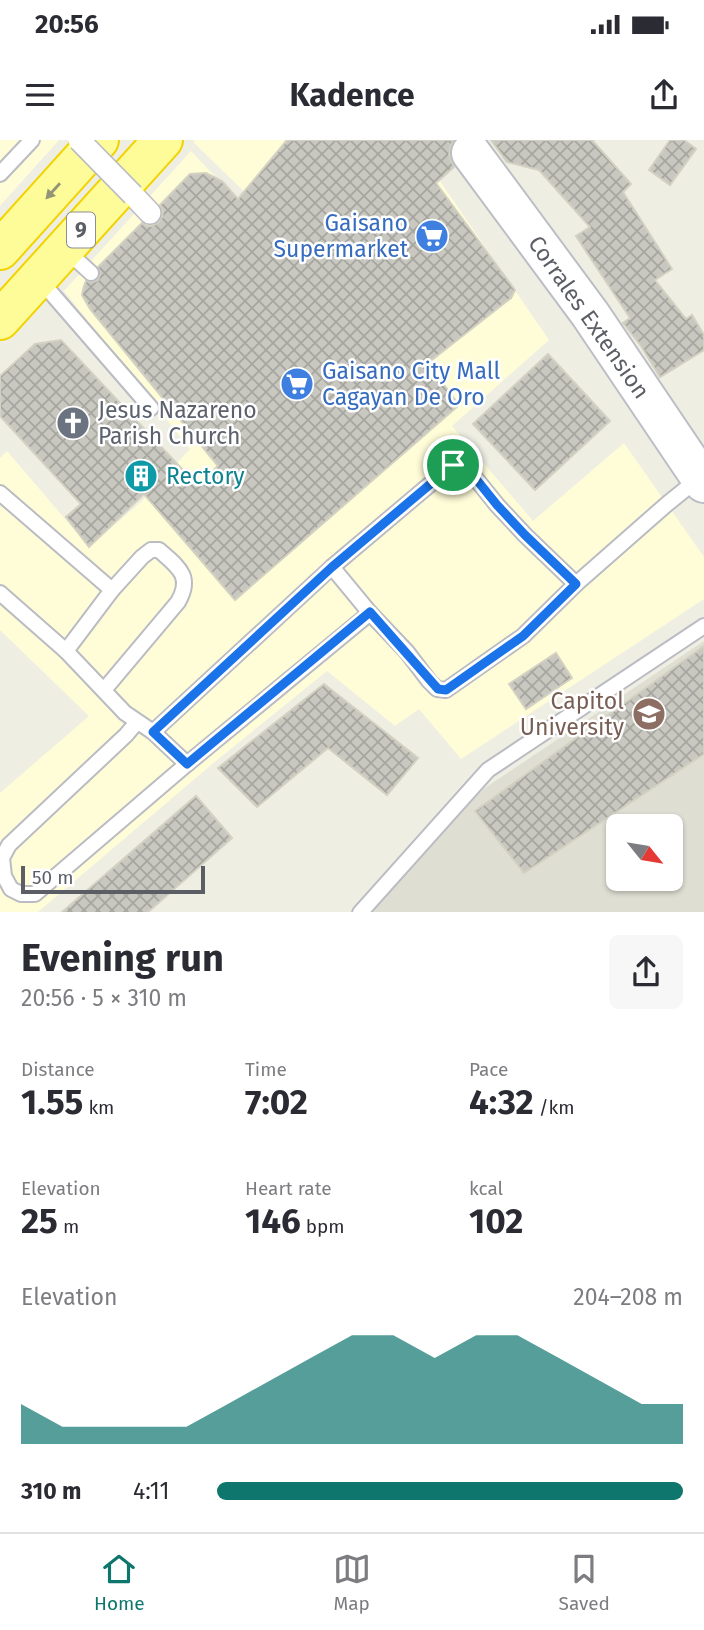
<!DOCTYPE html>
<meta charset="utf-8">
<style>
:root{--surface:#fff;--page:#f7f7f7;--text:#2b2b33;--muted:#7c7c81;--line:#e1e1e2;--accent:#0f766e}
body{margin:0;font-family:"Fira Sans",sans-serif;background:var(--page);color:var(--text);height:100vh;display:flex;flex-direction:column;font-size:26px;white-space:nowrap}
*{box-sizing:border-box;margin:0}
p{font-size:23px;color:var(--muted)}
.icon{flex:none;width:38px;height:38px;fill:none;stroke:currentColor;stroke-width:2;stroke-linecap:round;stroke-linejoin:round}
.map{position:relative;height:772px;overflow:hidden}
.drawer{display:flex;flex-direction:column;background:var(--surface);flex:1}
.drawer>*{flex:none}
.needle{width:46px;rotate:120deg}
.buttons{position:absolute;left:606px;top:674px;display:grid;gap:14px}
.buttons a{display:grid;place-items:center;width:77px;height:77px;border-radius:10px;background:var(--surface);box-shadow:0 2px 5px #0004;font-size:35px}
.scale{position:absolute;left:21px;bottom:18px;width:184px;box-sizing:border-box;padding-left:7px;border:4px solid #5b5e65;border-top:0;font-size:19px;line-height:24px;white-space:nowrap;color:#5b5e65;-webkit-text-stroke:5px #fff;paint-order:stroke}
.pin{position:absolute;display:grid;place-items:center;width:60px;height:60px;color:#fff;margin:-30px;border:4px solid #fff;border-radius:50%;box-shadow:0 2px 7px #0007}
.round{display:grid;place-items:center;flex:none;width:74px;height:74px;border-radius:10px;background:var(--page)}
.overview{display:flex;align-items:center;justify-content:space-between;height:119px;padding:0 21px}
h1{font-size:38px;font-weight:700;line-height:52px}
.figures{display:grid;grid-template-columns:repeat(3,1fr);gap:10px;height:119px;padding:7px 21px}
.figures div{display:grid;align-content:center}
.figures b{font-size:35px;font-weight:700}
.figures small{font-size:19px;font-weight:400}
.figures p{font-size:19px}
.chart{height:196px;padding:14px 21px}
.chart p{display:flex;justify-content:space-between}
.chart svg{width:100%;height:126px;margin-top:7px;fill:var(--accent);opacity:.7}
ul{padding:0 21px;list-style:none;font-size:23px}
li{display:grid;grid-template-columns:112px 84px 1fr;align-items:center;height:52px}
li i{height:18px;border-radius:9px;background:var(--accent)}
.status{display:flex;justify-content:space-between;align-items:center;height:49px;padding:0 35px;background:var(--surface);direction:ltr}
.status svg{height:19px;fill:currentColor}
header{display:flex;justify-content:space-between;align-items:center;height:91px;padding:0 21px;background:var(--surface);font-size:32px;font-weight:700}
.tab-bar{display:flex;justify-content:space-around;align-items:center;height:98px;border-top:2px solid var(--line);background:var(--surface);font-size:19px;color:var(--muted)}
.tab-bar a{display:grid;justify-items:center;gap:4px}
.tab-bar .on{color:var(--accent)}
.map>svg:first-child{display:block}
.commercial{fill:#fffdd8}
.education{fill:#dfded2;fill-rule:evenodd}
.building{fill:url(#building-cross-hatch);stroke:#d3d1c1;stroke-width:2}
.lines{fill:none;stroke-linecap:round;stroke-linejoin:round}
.service-casing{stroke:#bbbcc3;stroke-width:18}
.pedestrian-casing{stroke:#bbbcc3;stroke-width:24}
.secondary-casing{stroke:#bcbec5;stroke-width:42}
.trunk-casing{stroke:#f2d300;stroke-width:42}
.service{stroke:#fff;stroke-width:14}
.pedestrian{stroke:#fff;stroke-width:21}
.secondary{stroke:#fff;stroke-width:38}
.trunk{stroke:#fefb99;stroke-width:38}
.pedestrian-bridge-casing{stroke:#bbbcc3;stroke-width:24;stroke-linecap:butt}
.pedestrian-bridge{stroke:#fff;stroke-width:21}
.oneway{fill:#949577}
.route-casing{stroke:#fff;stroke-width:14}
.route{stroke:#1a73e8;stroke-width:9}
.labels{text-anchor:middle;stroke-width:5;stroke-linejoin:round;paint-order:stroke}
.shield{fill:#fff;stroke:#8c8e93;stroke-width:2}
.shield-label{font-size:21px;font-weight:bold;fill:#5b5e65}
.shop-label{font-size:23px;fill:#366cbe;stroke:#fff;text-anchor:end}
.street-label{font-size:23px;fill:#5b5e65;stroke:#fff}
.worship-label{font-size:23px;fill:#5b616d;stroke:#fff;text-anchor:start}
.culture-label{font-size:23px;fill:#0d838f;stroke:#fff;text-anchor:start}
.education-label{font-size:23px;fill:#785e54;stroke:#fff;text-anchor:end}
</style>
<div class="status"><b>20:56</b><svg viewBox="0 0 49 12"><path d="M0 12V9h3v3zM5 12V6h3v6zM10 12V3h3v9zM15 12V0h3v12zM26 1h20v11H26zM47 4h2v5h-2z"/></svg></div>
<header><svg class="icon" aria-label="menu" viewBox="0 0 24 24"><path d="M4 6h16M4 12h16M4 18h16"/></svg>Kadence<svg class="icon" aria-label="share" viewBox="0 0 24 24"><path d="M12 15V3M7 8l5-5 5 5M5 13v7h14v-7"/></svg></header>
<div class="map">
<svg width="704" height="773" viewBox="0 0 704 773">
<defs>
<pattern id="building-cross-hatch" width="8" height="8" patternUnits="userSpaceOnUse" patternTransform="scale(1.75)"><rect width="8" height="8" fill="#c9c8c0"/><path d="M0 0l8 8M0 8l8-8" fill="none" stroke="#a6a6a0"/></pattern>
</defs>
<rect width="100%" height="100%" fill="#efeee3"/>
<!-- commercial -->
<g class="commercial">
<path d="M0,0h59l-59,66z"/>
<path d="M195,0h278l-40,31 116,169 -97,86 81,95 91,-78 80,114v42l-243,160 -42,-50 -24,17 -68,-55 -110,89 -179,152h-38v-119l89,-77 -89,-86v-172l7,-7 82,96 54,-47 47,-51 -126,-158 127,-140 61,65 8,-9 -67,-65z"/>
</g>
<!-- education -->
<path class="education" d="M704,501v271l-332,1 91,-106 22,-19zM618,686h52v52h-52z"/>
<!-- building -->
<g class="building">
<path d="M287,0h167l-3,5 -2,10 5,12 -18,16 79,107 -4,8 -83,65 31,42 -224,195 -91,-106 -55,53 -23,-30 15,-13 -81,-88v-40l35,-32 26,-4 136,145 21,-19 -128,-157 -8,-14 2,-9 2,-5 7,1 5,-2 2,-6 -2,-7 44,-44 5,3h5l7,-4 3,-5 1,-6 -3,-6 30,-31 16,-1 16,8 16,18z"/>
<path d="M491,0h101l39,44 -8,8 49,77 -17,11 31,39 6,-4 12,20v15l-44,27 -19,-31 -18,-23 7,-5 -54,-82 14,-9 -51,-57 -32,-8z"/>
<path d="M670,0h14l12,9 -26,36 -21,-15z"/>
<path d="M548,214l62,67 -75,69 -62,-66z"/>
<path d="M704,506v108l-180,119 -49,-62z"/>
<path d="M556,513l16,25 -46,31 -17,-25z"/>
<path d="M324,544l94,74 -31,37 -59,-47 -71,59 -39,-39z"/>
<path d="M196,656l36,42 -85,75h-86z"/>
</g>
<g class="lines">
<defs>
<g id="service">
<path d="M0,34l32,-34"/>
<path d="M66,110l25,23"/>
<path d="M40,140l111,128"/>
<path d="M0,353l112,97"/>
<path d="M332,427l38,46 37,39 22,29 8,8 9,1 77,-54 53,-52 91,-80 31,-25"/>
<path d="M0,453l66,58 59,62 28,19 34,32 -152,130h-14l-10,-5 -7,-13 -2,-18 7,-13 117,-110 11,-13"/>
<path d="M66,511l46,-61 30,-33 9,-7h8c19,17 34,26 19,52l-74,88"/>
<path d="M153,592l179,-165 121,-102 9,-1 6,5 29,36 28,30 51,49"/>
<path d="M187,624l183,-151"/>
<path d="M360,773l128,-143 216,-144"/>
</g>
<path id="pedestrian" d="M133,55l17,18"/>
<path id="secondary" d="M471,13l119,161 114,169"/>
<g id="trunk">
<path d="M0,110l99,-110"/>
<path d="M0,180l163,-180"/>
</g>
</defs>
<!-- service casing -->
<use href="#service" class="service-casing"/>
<!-- pedestrian casing -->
<use href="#pedestrian" class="pedestrian-casing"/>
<!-- secondary casing -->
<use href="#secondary" class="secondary-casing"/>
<!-- trunk casing -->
<use href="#trunk" class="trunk-casing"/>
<!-- service -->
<use href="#service" class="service"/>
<!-- pedestrian -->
<use href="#pedestrian" class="pedestrian"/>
<!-- secondary -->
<use href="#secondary" class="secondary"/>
<!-- trunk -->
<use href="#trunk" class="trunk"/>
<defs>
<path id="pedestrian-bridge" d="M79,0l54,55"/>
</defs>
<!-- pedestrian-bridge casing -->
<use href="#pedestrian-bridge" class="pedestrian-bridge-casing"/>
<!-- pedestrian-bridge -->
<use href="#pedestrian-bridge" class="pedestrian-bridge"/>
</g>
<!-- one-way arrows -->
<defs><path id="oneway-solid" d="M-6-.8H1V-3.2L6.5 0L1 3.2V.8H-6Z" transform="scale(1.75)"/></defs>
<use class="oneway" href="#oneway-solid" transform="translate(53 51) rotate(132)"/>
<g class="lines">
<defs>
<path id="route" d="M462,324l6,5 29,36 28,30 51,49 -53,52 -77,54 -8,-1 -68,-77 -183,152 -34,-32 179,-165 121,-102z"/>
</defs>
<!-- route casing -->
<use href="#route" class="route-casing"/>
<!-- route -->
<use href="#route" class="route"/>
</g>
<!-- icons -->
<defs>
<symbol id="supermarket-disc" viewBox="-11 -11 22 22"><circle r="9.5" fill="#3f7fe0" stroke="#fff"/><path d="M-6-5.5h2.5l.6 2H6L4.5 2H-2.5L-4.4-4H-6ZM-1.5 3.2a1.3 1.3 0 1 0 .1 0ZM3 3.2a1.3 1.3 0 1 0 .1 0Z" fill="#fff"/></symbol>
<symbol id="church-disc" viewBox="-11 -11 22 22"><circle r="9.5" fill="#6b7280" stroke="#fff"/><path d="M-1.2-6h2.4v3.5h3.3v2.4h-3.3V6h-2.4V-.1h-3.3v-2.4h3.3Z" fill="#fff"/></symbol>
<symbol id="building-disc" viewBox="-11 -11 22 22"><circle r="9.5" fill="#0f9aa8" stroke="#fff"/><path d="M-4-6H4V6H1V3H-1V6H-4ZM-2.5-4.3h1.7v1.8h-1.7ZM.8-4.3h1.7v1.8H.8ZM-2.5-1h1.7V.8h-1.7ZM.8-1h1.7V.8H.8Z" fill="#fff"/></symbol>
<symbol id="university-disc" viewBox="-11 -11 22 22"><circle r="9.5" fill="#8d6e63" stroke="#fff"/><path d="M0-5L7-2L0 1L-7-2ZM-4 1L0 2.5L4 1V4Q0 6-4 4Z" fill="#fff"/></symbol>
</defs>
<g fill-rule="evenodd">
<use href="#supermarket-disc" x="413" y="77" width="38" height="38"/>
<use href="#supermarket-disc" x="278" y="225" width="38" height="38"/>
<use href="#church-disc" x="54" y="264" width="38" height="38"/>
<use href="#building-disc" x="122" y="317" width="38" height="38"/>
<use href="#university-disc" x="630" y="555" width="38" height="38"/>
</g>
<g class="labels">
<!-- shield labels -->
<rect class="shield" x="67" y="72.5" width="28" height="35" rx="5"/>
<g class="shield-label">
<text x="81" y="97">9</text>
</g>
<!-- shop labels -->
<g class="shop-label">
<text x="408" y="91">Gaisano<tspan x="408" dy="26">Supermarket</tspan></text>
<text x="322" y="239" text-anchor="start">Gaisano City Mall<tspan x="322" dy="26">Cagayan De Oro</tspan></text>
</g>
<!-- street labels -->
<g class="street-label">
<text transform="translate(589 177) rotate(55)" y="8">Corrales Extension</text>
</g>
<!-- worship labels -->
<g class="worship-label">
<text x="98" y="278">Jesus Nazareno<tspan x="98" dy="26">Parish Church</tspan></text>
</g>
<!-- culture labels -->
<g class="culture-label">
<text x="166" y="344">Rectory</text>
</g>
<!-- education labels -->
<g class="education-label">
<text x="624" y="569">Capitol<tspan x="624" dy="26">University</tspan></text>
</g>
</g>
</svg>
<div class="buttons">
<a><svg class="needle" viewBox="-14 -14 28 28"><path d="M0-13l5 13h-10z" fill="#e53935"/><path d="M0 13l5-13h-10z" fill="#7c7c81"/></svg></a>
</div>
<div class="scale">50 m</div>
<div class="pin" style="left:453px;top:325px;background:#1e9e55"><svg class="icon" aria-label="arrive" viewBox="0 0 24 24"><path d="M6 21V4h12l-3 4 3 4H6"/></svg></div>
</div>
<section class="drawer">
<div class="overview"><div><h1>Evening run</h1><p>20:56 · 5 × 310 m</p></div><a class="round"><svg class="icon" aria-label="share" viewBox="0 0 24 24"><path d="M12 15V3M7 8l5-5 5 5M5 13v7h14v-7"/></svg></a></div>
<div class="figures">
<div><p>Distance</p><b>1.55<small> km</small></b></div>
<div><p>Time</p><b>7:02</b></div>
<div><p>Pace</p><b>4:32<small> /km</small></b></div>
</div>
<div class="figures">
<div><p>Elevation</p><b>25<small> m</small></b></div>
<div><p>Heart rate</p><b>146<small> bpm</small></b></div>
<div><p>kcal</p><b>102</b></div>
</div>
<div class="chart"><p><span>Elevation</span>204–208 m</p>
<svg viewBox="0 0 160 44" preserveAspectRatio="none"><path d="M0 44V30L10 38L20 38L30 38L40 38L50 30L60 22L70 14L80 6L90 6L100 14L110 6L120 6L130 14L140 22L150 30L160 30V44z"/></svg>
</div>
<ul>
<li><b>310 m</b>4:11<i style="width:100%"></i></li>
</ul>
</section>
<nav class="tab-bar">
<a class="on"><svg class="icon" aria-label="home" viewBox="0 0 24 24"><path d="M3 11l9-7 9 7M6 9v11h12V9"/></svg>Home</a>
<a><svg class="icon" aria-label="map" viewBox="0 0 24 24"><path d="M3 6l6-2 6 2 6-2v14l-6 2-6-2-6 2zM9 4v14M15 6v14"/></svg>Map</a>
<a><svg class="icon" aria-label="saved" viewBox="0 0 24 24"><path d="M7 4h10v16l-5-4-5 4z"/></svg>Saved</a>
</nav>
